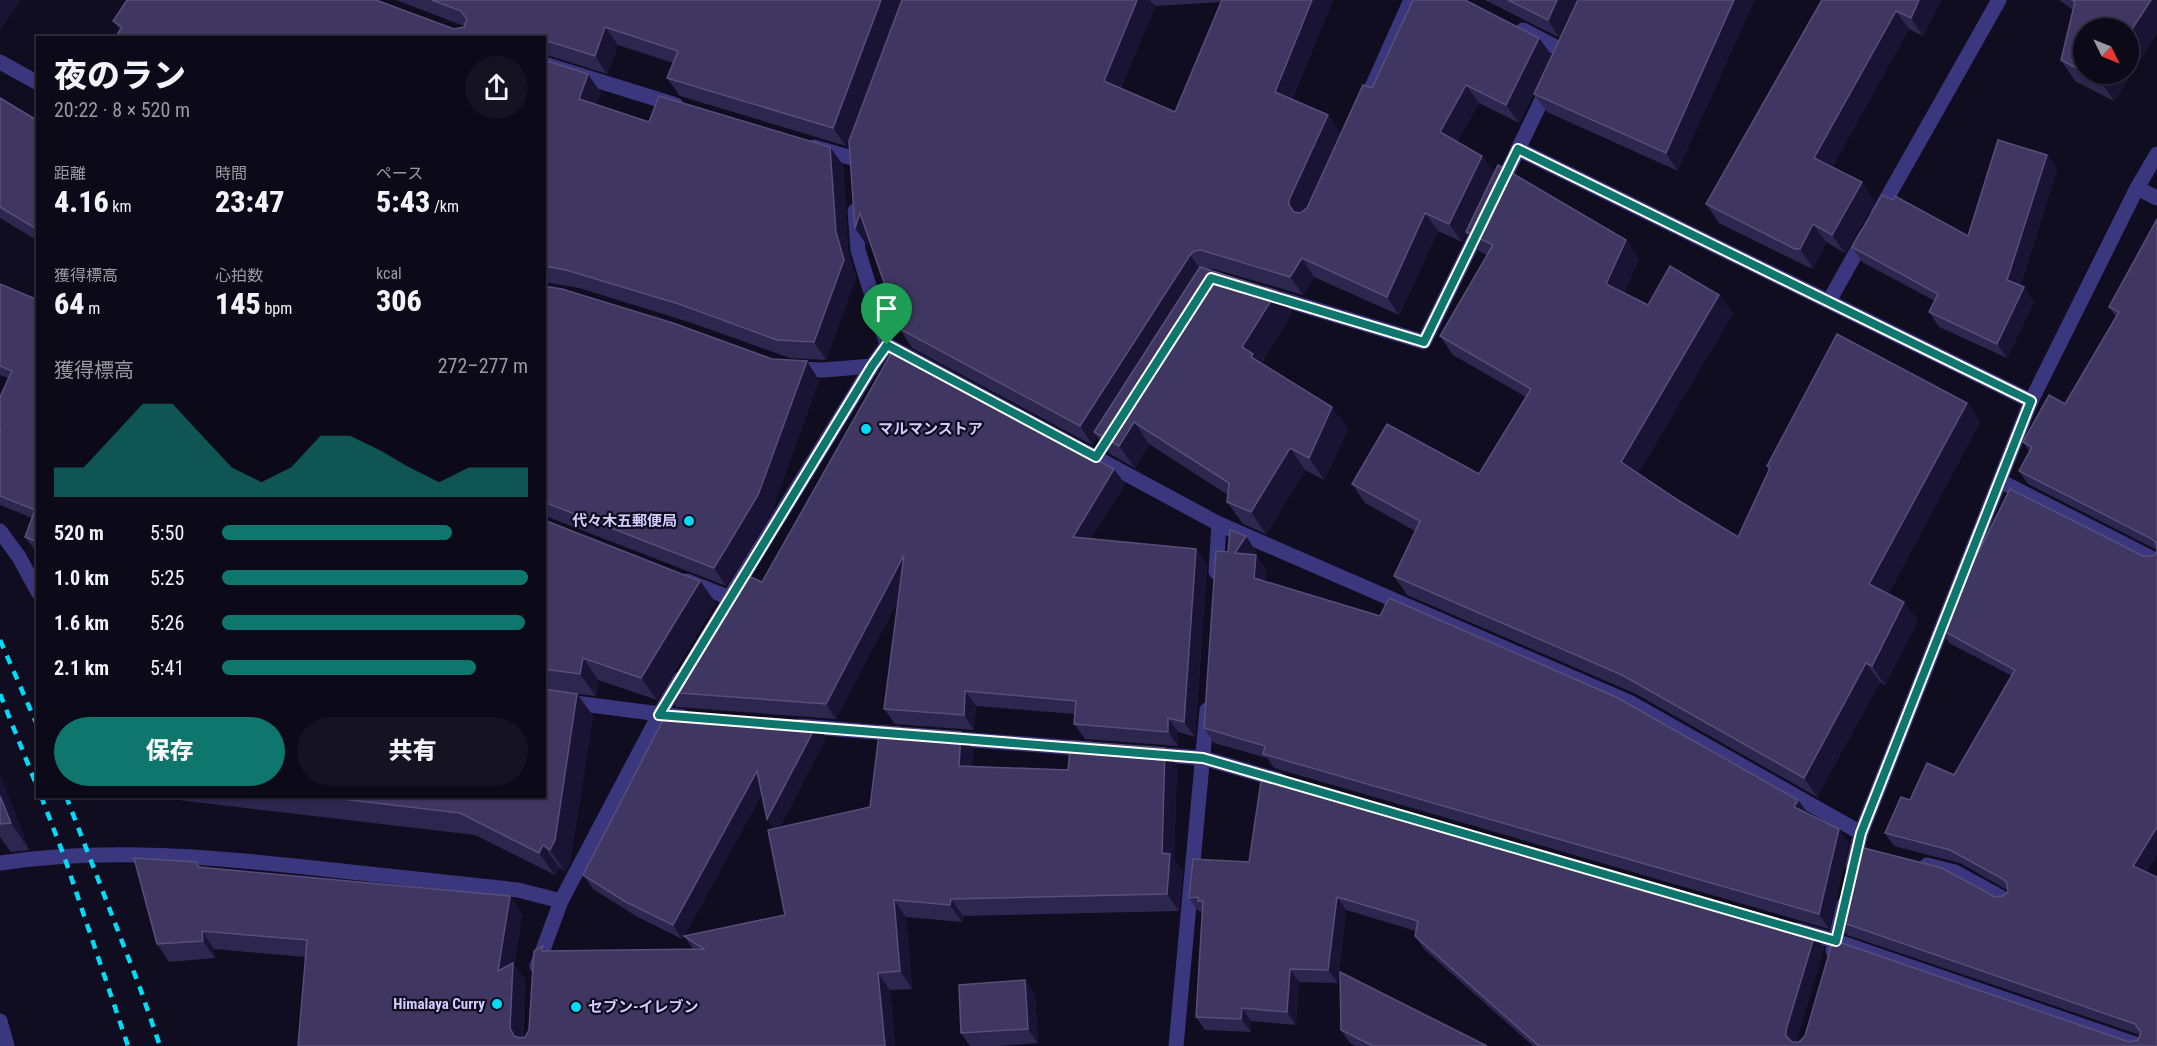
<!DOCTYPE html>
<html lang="ja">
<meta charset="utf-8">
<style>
:root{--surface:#0c0a18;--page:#151321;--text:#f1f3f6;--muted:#9a9aa2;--line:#2c2b37;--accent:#0f766e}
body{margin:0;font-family:"Roboto Condensed","Noto Sans JP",sans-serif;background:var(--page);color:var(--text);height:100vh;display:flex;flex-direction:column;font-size:22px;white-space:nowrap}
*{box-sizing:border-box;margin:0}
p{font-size:20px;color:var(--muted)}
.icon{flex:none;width:33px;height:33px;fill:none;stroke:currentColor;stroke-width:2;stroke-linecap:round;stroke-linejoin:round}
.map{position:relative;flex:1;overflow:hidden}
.details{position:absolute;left:36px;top:36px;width:510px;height:762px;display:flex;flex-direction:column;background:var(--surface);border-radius:0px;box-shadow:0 2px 4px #0004,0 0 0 2px var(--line)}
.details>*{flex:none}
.needle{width:39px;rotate:133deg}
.controls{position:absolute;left:2073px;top:18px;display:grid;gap:12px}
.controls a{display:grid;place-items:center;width:66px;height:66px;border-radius:50%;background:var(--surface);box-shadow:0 2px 4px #0004,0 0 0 2px var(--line);font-size:30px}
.pin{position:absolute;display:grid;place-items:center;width:51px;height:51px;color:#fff;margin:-62px -26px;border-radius:50% 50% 50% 0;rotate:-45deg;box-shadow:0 0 6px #0007}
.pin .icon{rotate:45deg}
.round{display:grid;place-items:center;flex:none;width:63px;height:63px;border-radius:32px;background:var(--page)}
.headline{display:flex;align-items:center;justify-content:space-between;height:102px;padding:0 18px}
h1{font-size:33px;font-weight:800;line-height:45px}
.figures{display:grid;grid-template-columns:repeat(3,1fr);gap:9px;height:102px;padding:6px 18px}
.figures div{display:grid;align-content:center}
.figures b{font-size:30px;font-weight:800}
.figures small{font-size:16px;font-weight:400}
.figures p{font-size:16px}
.chart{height:168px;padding:12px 18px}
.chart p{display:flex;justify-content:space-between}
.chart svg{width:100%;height:108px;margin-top:6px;fill:var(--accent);opacity:.7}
.action{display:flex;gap:12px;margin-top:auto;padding:12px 18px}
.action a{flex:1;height:69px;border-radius:36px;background:var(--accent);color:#fff;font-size:24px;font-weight:800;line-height:69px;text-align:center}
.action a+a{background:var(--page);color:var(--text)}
ul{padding:0 18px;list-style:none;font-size:20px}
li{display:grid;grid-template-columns:96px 72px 1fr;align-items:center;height:45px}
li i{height:15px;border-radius:8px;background:var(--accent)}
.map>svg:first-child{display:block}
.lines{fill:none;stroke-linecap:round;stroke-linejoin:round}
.minor{stroke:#3b377f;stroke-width:15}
.rail{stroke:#00dcf7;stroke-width:4.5;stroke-dasharray:9 8;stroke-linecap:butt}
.wall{fill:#2d264e;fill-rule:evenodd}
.shaded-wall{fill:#1a1434}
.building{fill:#3f3761;stroke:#564f7a;stroke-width:1.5}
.route-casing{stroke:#fff;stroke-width:12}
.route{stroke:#0f766e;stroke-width:8}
.poi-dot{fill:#00dcf7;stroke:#100d20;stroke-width:2}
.labels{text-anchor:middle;stroke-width:4.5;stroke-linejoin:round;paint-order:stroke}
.poi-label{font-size:15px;font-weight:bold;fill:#d2ccff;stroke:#100d20;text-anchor:start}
</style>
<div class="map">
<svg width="2157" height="1046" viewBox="0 0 2157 1046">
<rect width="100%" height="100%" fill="#100d20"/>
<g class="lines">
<!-- minor -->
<g class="minor">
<path d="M1523,30l42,22"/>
<path d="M0,62l38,21"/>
<path d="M544,64l132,41"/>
<path d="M1363,107l48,-107"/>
<path d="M814,147l38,11"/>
<path d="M1518,149l513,252"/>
<path d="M1500,187l49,-102"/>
<path d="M2137,188l20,10"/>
<path d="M855,211l3,39 29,95 332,179 412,179 230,130"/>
<path d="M1878,214l121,-214"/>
<path d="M1265,294l159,48 57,-117"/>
<path d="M1829,301l37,-66"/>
<path d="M794,369l30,1 48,-4"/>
<path d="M2000,481l157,80"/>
<path d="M0,531l19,26 19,35"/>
<path d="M1216,572l3,-48"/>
<path d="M687,581l43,17"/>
<path d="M733,592l139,-226 15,-21"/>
<path d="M544,699l139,18"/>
<path d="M800,726l99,8"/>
<path d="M947,738l143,11"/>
<path d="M1150,754l53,4 76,22"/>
<path d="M0,863c108,-16 215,-6 323,6 65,7 130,14 195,21l43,11"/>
<path d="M1927,865l28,7 53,29"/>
<path d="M1853,866l8,-33 170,-432 106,-213 20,-34"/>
<path d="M1798,930l38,11 305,105"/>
<path d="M1833,951l11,-47"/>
<path d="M537,966l24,-65 98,-186 21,-36"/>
<path d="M0,1021l7,25"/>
<path d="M1176,1046l31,-336"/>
</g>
<!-- rail -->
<g class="rail">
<path d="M0,640l38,87"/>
<path d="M0,694l38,95"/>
<path d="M41,796l23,60 64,190"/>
<path d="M66,796l74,192 20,58"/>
</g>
</g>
<!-- wall -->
<g class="wall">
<path d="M396,0h505l-55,146 -166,-50 -13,-18 6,-15 -55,-18 -11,29 -60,-19h-3v-17h-429l5,-8 -7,-9 341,8 10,-2v-1z"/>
<path d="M902,0h431l-41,99 36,16 12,18 -34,75 66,-120 167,-50 13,18 8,-18 -75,-38h92l101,171 -131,-59 -13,-18 7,-15 -22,44 -40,-20 -22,39 25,14 12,18 132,66 13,19 -15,34 24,12 71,-10 14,19 -95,159 43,29 57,35 31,-67 -2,-4 200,-63 13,19 -92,172 16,8 14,19 -33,64 -5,-3 -63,115 -181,-103 -229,-99 -13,-19 21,-45 -50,-28 -13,-19 127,-10 47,-77 -73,-42 -13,-19 47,-81 -8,-4 -13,-18 -4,9 -24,-11 -39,84 -85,-38 -11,18 -89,-26h-7l70,22 15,22 -31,51 87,65 -24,51 -19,-10 -39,64 -23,-10 -16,-22 1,-7 -79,-51 -14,24 -25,-14 -13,-17 -5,8 -180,-97 -12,-19 4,-8 -13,-18 -21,-63 -2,7zM1221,2l-46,110 -54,-24 34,-82z"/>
<path d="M1821,0h120l-18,36 -14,-7 -77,138 43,34 -30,52 -19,-11 -13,26 -5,-1 -89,-44 -13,-19z"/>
<path d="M2059,0h98v33l-43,68 -39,-20 -14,-21 12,-50zM2084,28l44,46h-44z"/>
<path d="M544,60l44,14 13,19 -5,12 53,17 181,25 13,18 5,86 8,27 -30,82 -36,-2 -98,-35 -113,-35 -35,-6z"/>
<path d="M0,98l38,22v121l-38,-23z"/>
<path d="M2047,155l10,15 -37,116 4,1 10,15 -27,56 -68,-31 -10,-15 6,-11 -73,-39 -10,-15 116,-11z"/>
<path d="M2157,219v636l-11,17 11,174h-624l-109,-97 -9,-13 1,-5 -70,-21 -8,73 -39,-1 -3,43 -45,-4v11l-46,-2 -9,-13 6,-106h-4l-9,-13 4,-39 622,75 9,14 -28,94h333l9,-2 2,-5 -293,-100 -9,-14 157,-24 8,-1 5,-4 -1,-2 -47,-27 -66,-17 -9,-13 25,-33 44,-25 58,-99 -63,-33 -9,-14 203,-73h10l4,-4v-2l-129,-66 -9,-13 10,-20 -6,-9 42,-38 51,-87 -7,-10z"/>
<path d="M0,284l38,16v251l-4,-2 -9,-12 7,-19 -32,-13v-108l8,-19 -8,-3z"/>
<path d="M544,286l275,94 -48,133 -45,73 -178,-69 -4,-5z"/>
<path d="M1125,484l-34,54 116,26 -12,173 -17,-5v14l-93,-7 -11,-15 1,-10 -99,-8 -2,24 -79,-6 -11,-15 14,-109 -62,119 -160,-12 -10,-15 96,-110z"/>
<path d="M544,520l156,61 16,22 -59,97 -59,-20 -2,16 -18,-2 15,22 -23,146 -5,10 -6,-5 -4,8 -80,-40 -331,-39h400z"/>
<path d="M1256,551l-3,4 13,15 -1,12 533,218 9,13 42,30 -20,86 -555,-161 -7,-10 -53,-15 -10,-15 24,-176z"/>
<path d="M961,732l12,18 -1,16 96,4 97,-22 12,18 -3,93 9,12 -4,40 -216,5 -1,6 -56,-5 6,72 -22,1 5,56h-597l8,-89 -92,-8 1,9 -46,4 -12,-18 40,-82 4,5 309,29 12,18 -8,51 11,15 -2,58 2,-1 4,-7 14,-84 3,5 147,-2 -9,-13 -2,3 -46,-23 -43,-27 -10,-14 243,-137 -46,89 90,-20zM762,794l12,35 11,86 -101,21z"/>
<path d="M0,775l29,75 -18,2 -11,-15z"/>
<path d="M1025,980l10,14 3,49 -39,3h-29l-9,-13z"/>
<path d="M1341,1030l146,16h-131l-6,-3z"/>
</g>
<!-- shaded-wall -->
<g class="shaded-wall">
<path d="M0,0h21l-21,30z"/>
<path d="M881,0h20l-55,146 -13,-18z"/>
<path d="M1137,0h13l5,6 -39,93 -12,-18z"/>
<path d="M1312,0h21l-46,110 -12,-18z"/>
<path d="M1557,0h20l-17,39 -12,-19z"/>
<path d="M1734,0h21l-77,171 -12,-18z"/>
<path d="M1919,0h22l-18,36 -12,-18z"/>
<path d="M2151,0h6v33l-43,68 -14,-21 4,-6h24v-39z"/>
<path d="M1896,11l13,18 -82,148 -13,-19z"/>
<path d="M605,27l13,18 -11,29 -12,-18z"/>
<path d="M1539,38l13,18 -33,67 -13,-18z"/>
<path d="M588,74l13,19 -9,24 -13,-18z"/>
<path d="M1466,85l13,18 -26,47 -13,-18z"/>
<path d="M1328,115l12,18 -38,85 -1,6 -12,-19v-5z"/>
<path d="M830,147l13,18 5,86 8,27 -30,82 -12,-18 22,-110z"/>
<path d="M2047,155l10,15 -40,124 -10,-14z"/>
<path d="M1482,156l13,18 -33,68 -13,-18z"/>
<path d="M1862,182l13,19 -30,52 -13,-18z"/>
<path d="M860,213l13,18 -5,16 -13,-19z"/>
<path d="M1425,213l13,18 -39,84 -12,-18z"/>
<path d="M1813,224l13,18 -13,26 -13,-19z"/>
<path d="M1626,240l13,19 -19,44 -14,-19z"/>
<path d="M1190,255l13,18 -109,159 3,5 -5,8 -12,-19z"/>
<path d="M1302,258l12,19 -11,18 -13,-18z"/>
<path d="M2024,287l10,15 -27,56 -10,-14z"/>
<path d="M1277,291l15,22 -32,52 8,11 -26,-29z"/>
<path d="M1719,295l14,19 -99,167 -13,-19z"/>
<path d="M807,361l12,19 -48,133 -45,73 -12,-18z"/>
<path d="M1967,403l13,19 -97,181 -14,-19z"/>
<path d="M1332,407l16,22 -24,51 -15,-22z"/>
<path d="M1134,422l15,22 -14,24 -16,-22z"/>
<path d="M1290,448l15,22 -39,64 -15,-22z"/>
<path d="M1114,469l11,15 -42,67 -10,-14z"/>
<path d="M1246,536l10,15 -11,17 -10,-15z"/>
<path d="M1196,549l11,15 -12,173 -11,-15z"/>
<path d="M904,555l10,14 -78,150 -10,-15z"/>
<path d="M1256,555l10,15 -2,23 -10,-15z"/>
<path d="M700,581l16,22 -59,97 -16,-22z"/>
<path d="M1904,602l14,19 -33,64 -13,-19z"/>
<path d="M583,658l15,22 -2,16 -16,-22z"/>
<path d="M1866,663l14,19 -63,115 -13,-19z"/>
<path d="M965,691l11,15 -2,24 -10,-15z"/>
<path d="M577,694l16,22 -23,146 -5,10 -15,-22z"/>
<path d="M1168,718l10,14v14l-10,-14z"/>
<path d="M817,724l9,14 -49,95 -10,-14z"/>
<path d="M961,732l12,18 -2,33 -12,-17z"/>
<path d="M1165,748l12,18 -3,93 9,12 -4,40 -12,-17 -5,-41z"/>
<path d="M757,771l10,14 -85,154 -9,-14z"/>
<path d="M0,775l29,75 -18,-27 -11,-27z"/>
<path d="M1798,800l10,14 -14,-7z"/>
<path d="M2157,828v27l-15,24 -9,-13z"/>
<path d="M1839,829l10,14 -20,86 -10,-15z"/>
<path d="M543,845l16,22 -4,8 -16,-22z"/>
<path d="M510,896l12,18 -8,51 11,15 -3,66 -8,-10 -4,-8 -12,-57z"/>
<path d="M1337,897l9,13 -8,73 -10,-13z"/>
<path d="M951,899l12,17 -1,6 -12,-17z"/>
<path d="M894,900l12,17 6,72 -12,-18z"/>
<path d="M202,931l12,18 1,9 -12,-17z"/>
<path d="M1815,934l9,14 -28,95v3l-10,-10v-6z"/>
<path d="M1290,969l9,13 -3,43 -9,-13z"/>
<path d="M878,973l12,17 5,56h-10z"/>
<path d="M1025,980l10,14 3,49 -10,-14z"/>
<path d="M1242,1008l9,13v11l-10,-13z"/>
</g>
<!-- building -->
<g class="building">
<path d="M127,0h249l78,29 10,-2 3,-8 -6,-8 -29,-11h449l-48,128 -166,-50 11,-27 -73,-24 -10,29 -51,-16v-2l-10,-1 -5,1h-414l7,-11 -9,-6z"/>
<path d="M902,0h235l-33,81 71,31 47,-112h90l-37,92 53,23 -39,85v5l5,7 6,1 7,-5 56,-123 9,3 41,-88h52l74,38 -33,67 -40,-20 -26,47 42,24 -33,68 -24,-11 -38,84 -85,-39 -12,19 -89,-27 -7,1 -4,4 -110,171 -180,-97 8,-14 -17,-12 -31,-90 -5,15 -6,-87z"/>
<path d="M1508,0h49l-9,20z"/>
<path d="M1578,0h156l-68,153 -132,-59z"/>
<path d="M1822,0h97l-8,18 -15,-7 -82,147 48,24 -30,53 -19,-11 -13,25h-5l-89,-45z"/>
<path d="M2072,0h79l-23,35v-7h-44v44l-23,-12 14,-58z"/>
<path d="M544,60l44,14 -9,25 70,23 10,-26 171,51 6,85 8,28 -30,82 -37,-2 -98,-36 -113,-34 -22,-4z"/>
<path d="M2086,74h18l-4,6z"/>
<path d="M0,98l38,23v109l-38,-23z"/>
<path d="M1998,140l49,15 -40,125 17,7 -27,57 -68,-32 9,-18 -86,-47 30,-52 11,5 2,-4 73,40z"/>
<path d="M1498,165l128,75 -20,44 42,21 22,-39 49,29 -98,167 60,40 57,35 32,-69 -3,-2 70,-132 130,69 -98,181 35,18 -32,64 -6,-3 -62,115 -182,-103 -228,-99 26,-55 -68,-37 35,-60 92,50 52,-85 -91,-53 53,-91 -27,-13z"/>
<path d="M2157,219v608l-24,39 24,11v169h-618l-124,-110 3,-15 -81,-24 -9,73 -38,-1 -3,43 -45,-4 -1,11 -45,-2 7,-116h-5v-4l-9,1 4,-39 56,3 13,-87 553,159 -29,96v6l6,6h7l6,-6 28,-96 296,102 9,-2 3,-8 -6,-8 -297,-103 18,-75 86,22 53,29 8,-1 5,-4 -1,-9 -4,-4 -53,-29 -65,-17 16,-36 9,3 17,-37 27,12 61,-105 -75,-41 70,-140 133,67h10l4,-4 -1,-9 -4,-4 -133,-68 13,-24 -9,-5 26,-47 16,9 54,-92 -10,-5z"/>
<path d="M1200,267l77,24 -35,56 11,7 -2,3 81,50 -23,51 -19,-10 -39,64 -24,-10 2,-19 -95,-61 -15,24 -25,-14z"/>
<path d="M0,284l38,16v242l-13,-5 10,-27 -35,-14v-63l1,-2 -1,-1v-33l12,-26 -12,-5z"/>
<path d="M544,286l18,3 111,34 99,36 35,2 -49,134 -44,73 -170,-66z"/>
<path d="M893,350l221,119 -41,68 123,12 -12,173 -16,-4v14l-94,-8 2,-23 -111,-10 -1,24 -80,-6 20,-154 -78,149 -160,-12 73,-120 23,10z"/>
<path d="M544,520l156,61 -59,97 -58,-20 -3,16 -36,-5z"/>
<path d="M1230,530l16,6 -11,17 21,2 -2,23 126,38 9,-18 227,99 182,103 -4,7 45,22 -20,85 -556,-160 2,-8 -61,-18 12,-177 12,1z"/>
<path d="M544,689l33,5 -22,146 -5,10 -7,-5 -4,8 -79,-40 -144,-17h228z"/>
<path d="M667,712l150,12 -50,95 -10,-48 -84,154 -47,-23 -43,-27z"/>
<path d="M880,726l81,6 -2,34 109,4 3,-29 94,7 -3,105 8,1 -3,40 -216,5 -1,6 -56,-5 6,71 -22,2 7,73h-587l9,-106 -105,-9 1,10 -46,3 -23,-86 63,4 1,5 312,29 -12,75 15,-8 -3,65 4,8 6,2 5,-1 4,-7 5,-79 9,-5 -1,5 162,-2 -20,-13 101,-21 -17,-85 102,-23z"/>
<path d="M0,796l11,27 -11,1z"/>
<path d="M1340,972l147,74h-114l-32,-16z"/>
<path d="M1025,980l3,49 -67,4 -2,-48z"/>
</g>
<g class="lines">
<defs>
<path id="route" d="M1518,149l513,252 -170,432 -25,108 -633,-183 -544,-43 213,-349 15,-21 209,112 115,-179 213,64z"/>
</defs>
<!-- route casing -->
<use href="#route" class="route-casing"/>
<!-- route -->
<use href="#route" class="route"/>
</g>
<!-- markers -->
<g class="poi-dot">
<circle cx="866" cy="429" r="6"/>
<circle cx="689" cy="521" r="6"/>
<circle cx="497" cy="1004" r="6"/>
<circle cx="576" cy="1007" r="6"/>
</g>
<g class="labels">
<!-- poi labels -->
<g class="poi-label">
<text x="878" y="434">マルマンストア</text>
<text x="677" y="526" text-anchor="end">代々木五郵便局</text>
<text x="485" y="1009" text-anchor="end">Himalaya Curry</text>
<text x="588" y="1012">セブン-イレブン</text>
</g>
</g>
</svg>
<div class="controls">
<a><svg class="needle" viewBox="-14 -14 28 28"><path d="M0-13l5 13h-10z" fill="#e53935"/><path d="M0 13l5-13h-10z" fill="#9a9aa2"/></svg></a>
</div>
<div class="pin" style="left:887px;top:345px;background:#1e9e55"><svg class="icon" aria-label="arrive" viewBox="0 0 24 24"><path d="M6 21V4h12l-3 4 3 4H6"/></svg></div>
<section class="details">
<div class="headline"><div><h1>夜のラン</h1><p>20:22 · 8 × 520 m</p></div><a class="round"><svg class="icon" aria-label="share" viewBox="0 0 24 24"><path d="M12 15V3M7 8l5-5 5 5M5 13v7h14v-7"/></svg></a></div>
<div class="figures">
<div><p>距離</p><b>4.16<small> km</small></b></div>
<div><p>時間</p><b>23:47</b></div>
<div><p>ペース</p><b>5:43<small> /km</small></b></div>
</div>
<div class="figures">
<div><p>獲得標高</p><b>64<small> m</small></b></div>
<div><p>心拍数</p><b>145<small> bpm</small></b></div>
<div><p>kcal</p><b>306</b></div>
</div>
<div class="chart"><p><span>獲得標高</span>272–277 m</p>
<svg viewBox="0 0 160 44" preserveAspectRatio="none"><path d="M0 44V32L10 32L20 19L30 6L40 6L50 19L60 32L70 38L80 32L90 19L100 19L110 25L120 32L130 38L140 32L150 32L160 32V44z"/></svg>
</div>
<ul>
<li><b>520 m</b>5:50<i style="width:75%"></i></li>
<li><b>1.0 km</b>5:25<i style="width:100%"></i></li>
<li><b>1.6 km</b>5:26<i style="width:99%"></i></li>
<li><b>2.1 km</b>5:41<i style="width:83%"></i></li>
</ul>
<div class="action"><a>保存</a><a>共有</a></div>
</section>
</div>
